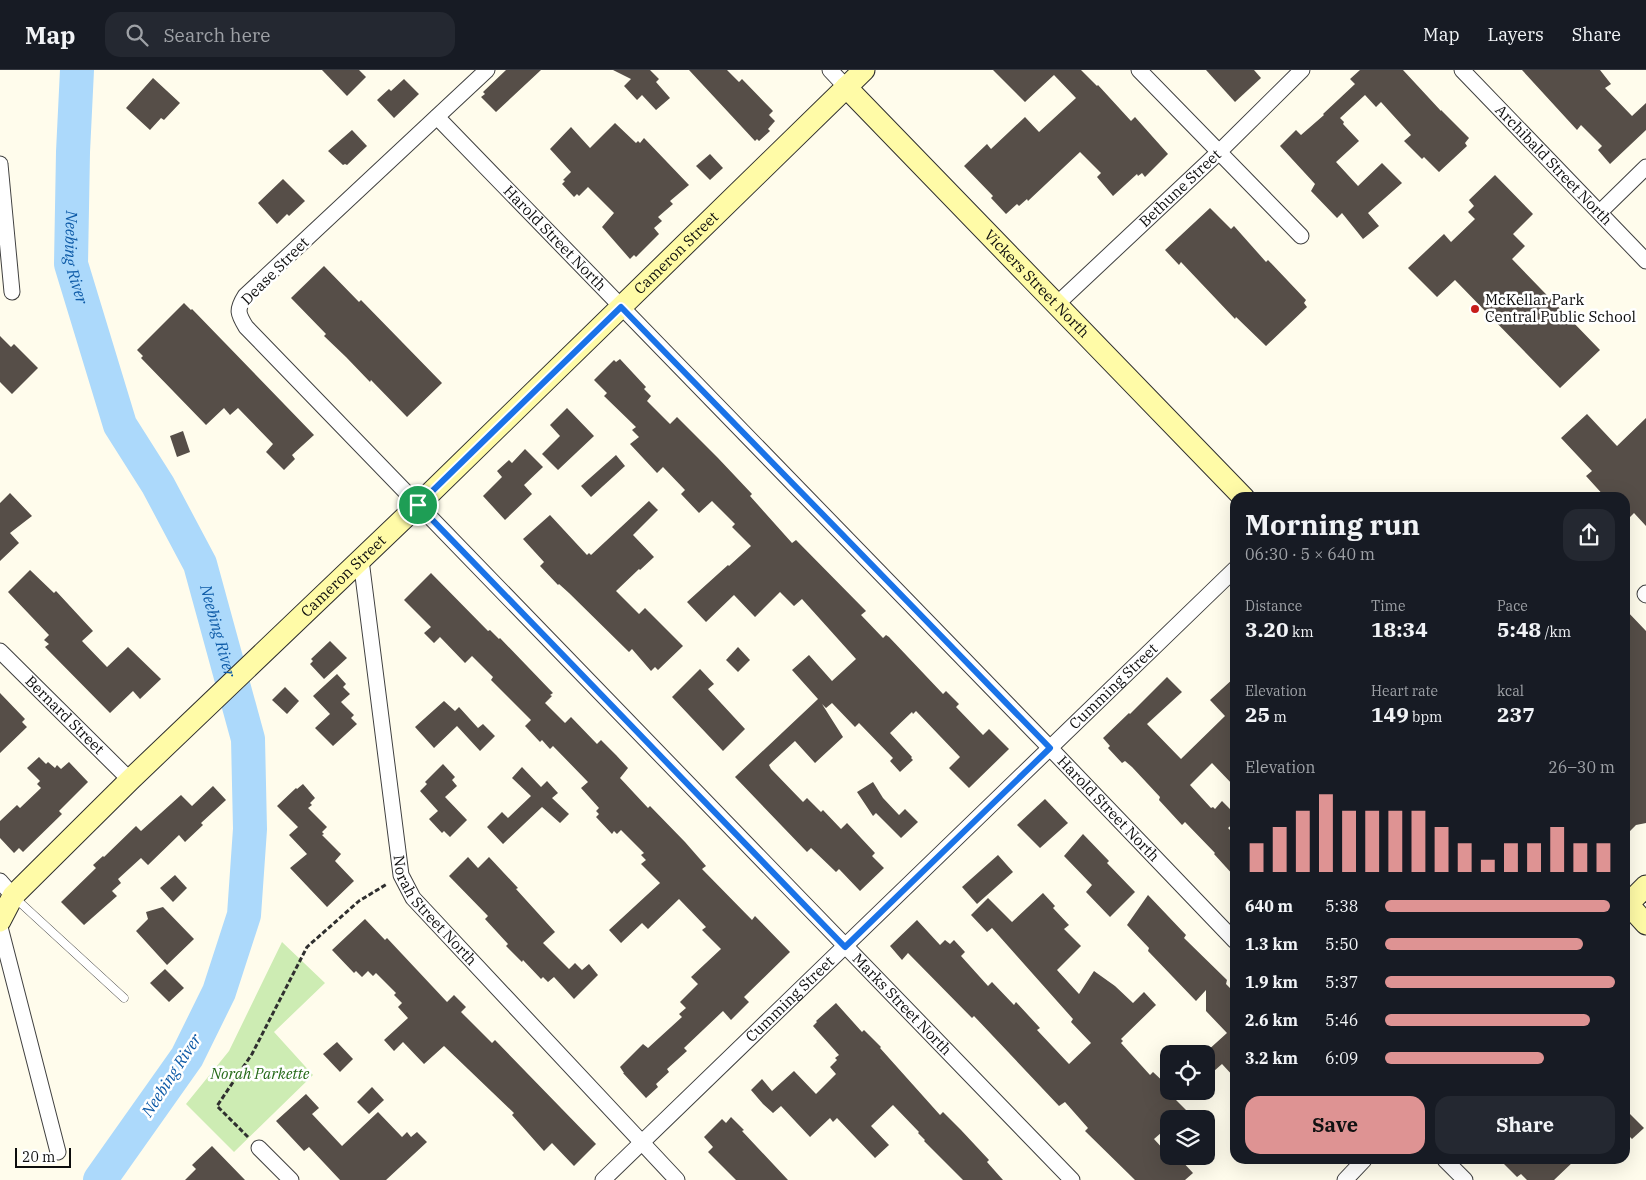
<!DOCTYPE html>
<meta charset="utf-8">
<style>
:root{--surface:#171b24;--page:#242831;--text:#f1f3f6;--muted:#9ea1a6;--line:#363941;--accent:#de9393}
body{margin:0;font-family:"IBM Plex Serif",serif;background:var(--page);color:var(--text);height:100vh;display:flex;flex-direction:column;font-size:19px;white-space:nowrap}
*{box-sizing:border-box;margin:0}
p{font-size:16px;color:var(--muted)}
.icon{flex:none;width:28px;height:28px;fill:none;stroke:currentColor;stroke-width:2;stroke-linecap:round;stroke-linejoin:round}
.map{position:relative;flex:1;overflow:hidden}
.drawer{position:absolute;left:1230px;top:422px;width:400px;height:672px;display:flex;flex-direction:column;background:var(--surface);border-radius:15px;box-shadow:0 5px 20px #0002}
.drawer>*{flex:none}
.tools{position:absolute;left:1160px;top:975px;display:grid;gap:10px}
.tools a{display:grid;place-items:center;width:55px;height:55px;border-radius:10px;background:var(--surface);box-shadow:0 5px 20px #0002;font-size:25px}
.scale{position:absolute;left:15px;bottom:12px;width:56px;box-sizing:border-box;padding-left:5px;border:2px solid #0d0d0d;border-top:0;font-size:14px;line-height:18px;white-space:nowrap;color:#0d0d0d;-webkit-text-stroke:4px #fff;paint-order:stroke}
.pin{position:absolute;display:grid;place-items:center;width:42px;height:42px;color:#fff;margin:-21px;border:2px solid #fff;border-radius:50%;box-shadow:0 1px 5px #0007}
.round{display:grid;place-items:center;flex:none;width:52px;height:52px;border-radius:15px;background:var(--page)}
.headline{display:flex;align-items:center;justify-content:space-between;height:85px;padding:0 15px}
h1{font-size:28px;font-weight:700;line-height:38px}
.figures{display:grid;grid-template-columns:repeat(3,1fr);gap:8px;height:85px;padding:5px 15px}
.figures div{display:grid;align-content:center}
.figures b{font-size:21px;font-weight:700}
.figures small{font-size:14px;font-weight:400}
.figures p{font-size:14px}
.chart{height:140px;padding:10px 15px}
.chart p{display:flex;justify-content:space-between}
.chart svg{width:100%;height:90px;margin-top:5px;stroke:var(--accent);stroke-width:6}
.action{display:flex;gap:10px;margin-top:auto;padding:10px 15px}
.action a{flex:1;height:58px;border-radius:15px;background:var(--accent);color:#111;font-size:20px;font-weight:700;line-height:58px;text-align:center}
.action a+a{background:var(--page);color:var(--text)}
ul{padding:0 15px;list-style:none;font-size:16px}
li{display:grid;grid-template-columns:80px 60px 1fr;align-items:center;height:38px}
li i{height:12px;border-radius:6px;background:var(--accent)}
header{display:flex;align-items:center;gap:30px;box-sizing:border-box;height:70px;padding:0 25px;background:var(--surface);border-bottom:1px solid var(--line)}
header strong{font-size:24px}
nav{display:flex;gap:28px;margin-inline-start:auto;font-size:18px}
.search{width:350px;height:45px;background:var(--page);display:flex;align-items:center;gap:12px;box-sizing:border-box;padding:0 18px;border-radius:15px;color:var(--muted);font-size:19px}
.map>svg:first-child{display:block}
.green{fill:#cdecb3}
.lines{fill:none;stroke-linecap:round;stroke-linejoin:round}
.river{stroke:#acd9fb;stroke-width:34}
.building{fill:#564e48}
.lane-casing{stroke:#404040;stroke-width:9}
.street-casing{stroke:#404040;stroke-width:17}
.secondary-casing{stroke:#2f2f2f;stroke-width:23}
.path{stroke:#2f2f2f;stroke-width:3;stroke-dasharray:5 2.5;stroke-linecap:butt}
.lane{stroke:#fff;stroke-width:8}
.street{stroke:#fff;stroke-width:15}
.secondary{stroke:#fffba7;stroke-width:21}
.route-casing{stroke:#fff;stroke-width:10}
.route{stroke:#1a73e8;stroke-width:6}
.poi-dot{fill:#c71d1a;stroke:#fff;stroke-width:2}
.labels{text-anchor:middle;stroke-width:5;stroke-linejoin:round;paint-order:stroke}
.street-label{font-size:15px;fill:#0d0d0d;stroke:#fff}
.poi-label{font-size:15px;fill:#0d0d0d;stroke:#fff;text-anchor:start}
.park-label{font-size:15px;font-style:italic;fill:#246918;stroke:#fff}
.water-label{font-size:16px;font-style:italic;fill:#0d5aa7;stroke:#fff}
</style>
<header>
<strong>Map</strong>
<div class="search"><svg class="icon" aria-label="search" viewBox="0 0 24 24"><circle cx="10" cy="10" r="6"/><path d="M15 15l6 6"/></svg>Search here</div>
<nav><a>Map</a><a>Layers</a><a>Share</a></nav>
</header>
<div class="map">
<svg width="1646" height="1110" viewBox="0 0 1646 1110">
<rect width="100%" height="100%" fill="#fffcec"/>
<!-- green -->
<path class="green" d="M282,872l43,41 -51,49 39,43 -79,77 -48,-48 43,-53z"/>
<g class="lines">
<!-- river -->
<path class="river" id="s1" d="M77,0l-4,82 -2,112 49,161 38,60 42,79 48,175 2,90 -6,86 -25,77 -32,65 -87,123"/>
</g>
<!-- building -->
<g class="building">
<path d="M322,0h37l7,7 -19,19z"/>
<path d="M506,0h35l-45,42 -15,-15 4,-3 -2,-2z"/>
<path d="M613,0h37l9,9 -3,3 14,16 -14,12 -14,-15 -5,5 -13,-14 7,-7z"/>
<path d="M689,0h38l12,12 3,-3 31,32 -4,4 6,6 -7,8 2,2 -11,10 -2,-2 -2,2z"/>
<path d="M993,0h88l16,16 1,-1 33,36 4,-4 33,37 -23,23 -3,-4 -4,3 -1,-2 -24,22 -16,-19 4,-4 -21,-21 -52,49 -1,-2 -8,7 -2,-2 -11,10 -15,-16 2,-2 -29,-30 23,-22 4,5 34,-32 14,15 37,-34 -22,-23 -29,27z"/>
<path d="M1206,0h48l7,8 -26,24z"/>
<path d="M1360,0h43l38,41v-1l28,28 -4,5 2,3 -28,26 -15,-15 -2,2 -18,-18 7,-6 -30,-33 -5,5 -11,-12 -25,23 4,4 -1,2 16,17 -23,21 22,24 24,-23 20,20 -34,30 11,13 -16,13 -21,-26 -5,5 -26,-27 4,-7 -35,-38 16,-16 5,5 23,-20 -1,-1 32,-30 -5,-5z"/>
<path d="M1522,0h78l11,14 -6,4 27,28 14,-13v27l-36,34 -12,-14 4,-4 -21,-21 -4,5z"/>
<path d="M153,8l27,25 -16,17 -3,-2 -11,12 -24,-22z"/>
<path d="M404,9l15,15 -25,24 -17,-18 12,-11 2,2z"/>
<path d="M615,53l21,20 2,-2 2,2 4,-5 45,47 -19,16 3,3 -15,13 4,4 -8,7 5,6 -23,23 -2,-2 -4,4 -28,-32 12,-14 -26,-26 -9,9 -2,-2 -3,3 -12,-13 3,-3 -2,-1 8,-8 -21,-23 21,-22 19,21z"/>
<path d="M352,60l15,16 -20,19 -2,-1 -2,1 -15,-14z"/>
<path d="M710,84l13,14 -13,12 -14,-14z"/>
<path d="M1495,105l38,39 -20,20 12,12 -13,13 88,91 -40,38 -105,-108 -18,17 -29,-29 36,-34 7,8 24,-23 -7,-7 6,-6 -5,-6z"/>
<path d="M283,109l22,22 -16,15 -2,-2 -10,10 -19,-21z"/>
<path d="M1210,138l21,21 3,-3 32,36 2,-2 38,40 -2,3 3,4 -41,39 -30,-29 -1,2 -54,-57 -2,3 -14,-15z"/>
<path d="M324,196l35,36 2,-2 81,83 -35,34 -36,-37 -1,2 -24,-25 -22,-21 2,-2 -35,-36z"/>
<path d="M184,233l7,7 1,-1 122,126 -22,20 3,4 -11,11 -18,-18 7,-8 -35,-36 -8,7 -6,-7 -18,17 -65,-67 2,-2 -6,-6z"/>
<path d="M0,266l11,11 3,-3 24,24 -26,26 -12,-12z"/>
<path d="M620,289l26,28 -2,2 7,7 -4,5 23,23 7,-7 41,41 34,36 -2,2 42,47 4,-3 70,71 -5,4 22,23 3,-3 3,2 54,57 3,-3 13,13 -3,3 27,28 6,-6 20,20 -40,39 -20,-20 11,-11 -44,-46 -3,3 -1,-2 -22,21 22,24 -1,1 2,2 -13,12 -10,-11 3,-3 -34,-35 -4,4 -23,-24 -6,5 -4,-4 21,33 -28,26 -20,-22 -26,24 2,4 32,33 4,-4 14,14 2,-2 18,19 6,-6 28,30 -3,3 12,12 -24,23 -21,-22 -3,3 -25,-24 -4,4 -72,-75 83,-78 -26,-29 17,-15 23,26 24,-22 -54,-60 -8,7 -14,-14 -25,25 -21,-22 -28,27 -19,-20 41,-37 1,1 22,-20 -19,-19 3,-3 -23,-23 -13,12 -18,-19 4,-4 -22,-23 -6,6 -27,-29 9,-7 -7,-7 4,-3 -32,-31 3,-3 -13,-13 20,-20 2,2z"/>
<path d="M567,338l27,28 -36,34 -16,-16 18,-18 -10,-11z"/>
<path d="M1587,344l30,32 29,-28v108l-12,-13 -9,9v-24h-19l-20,-22 6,-5 -31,-33z"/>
<path d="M183,361l7,21 -13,5 -7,-21z"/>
<path d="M525,379l18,18 -19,18 8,9 -27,26 -22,-24 19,-19 -5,-6 12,-11 3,3z"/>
<path d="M616,385l9,11 -34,31 -10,-11z"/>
<path d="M10,423l22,23 -22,17 9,10 -19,18v-58z"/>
<path d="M649,431l9,9 -25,25 21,22 -14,13 -1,-1 -23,22 23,23 6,-6 38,38 -25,24 -3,-3 -4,4 -19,-22 -3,3 -60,-59 -10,-9 -1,1 -18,-19 4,-4 -21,-23 27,-24 37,40 2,-2 2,2z"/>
<path d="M30,500l24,23 2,-2 37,40 -11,10 25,26 21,-20 33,32 -21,20 -7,-8 -23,22 -65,-66 4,-3 -5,-4 5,-5 -41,-43z"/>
<path d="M431,503l57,58 2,-1 9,9 1,-1 53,55 -3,2 2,1 -7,7 20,20 6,-6 26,27 4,-4 15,15 12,13 -8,10 28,30 2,-2 35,36 21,24 -4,3 50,51 3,-4 35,36 -46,45 5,5 -18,18 -8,-9 -39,37 3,3 -20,18 2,3 -13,12 2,3 -12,11 -23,-25h1l-4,-6 23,-23 5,4 34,-31 -3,-3 7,-6 -6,-6 18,-18 -7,-7 30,-28 -19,-19 4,-3 -27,-28 -31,30 -6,-6 -21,20 -12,-13 51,-47 -19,-19 5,-4 -5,-5 3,-2 -23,-23 -4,4 -3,-3 -2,3 -16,-17 3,-3 -3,-3 3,-3 -18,-20 7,-6 -35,-36 -3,3 -8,-9 -2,2 -15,-16 6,-6 -40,-40 2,-3 -21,-21 -7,7 -25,-26 -6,6 -10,-10 7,-6 -27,-27z"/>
<path d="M1625,539l21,22v192l-10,2 -11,11z"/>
<path d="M330,571l17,17 -23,21 -14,-15 3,-3 -2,-2z"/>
<path d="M738,577l12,13 -12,12 -12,-12z"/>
<path d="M700,599l14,15 -6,5 37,40 -22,22 -51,-54z"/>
<path d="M337,604l9,10 -3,3 7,7 -9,8 13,13 -3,3 6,6 -24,22 -18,-18 15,-14 -17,-18z"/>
<path d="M1167,607l15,15 -35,32 34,35 44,-43 -15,-16 25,-23v110l-23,-24 -22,22 21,23 2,-1 2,2 7,-8 13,13v8l-7,6 7,7v42l-21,-23 1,-1 -30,-31 -3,3 -23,-25 1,-3 -28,-30 -7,-6 -3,2 -14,-15 2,-2 -7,-8 26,-25 1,1z"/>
<path d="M285,617l14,14 -12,13 -15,-14z"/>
<path d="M0,623l25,26 -3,3 5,5 -27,26z"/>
<path d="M444,631l11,10 4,-4 19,21 5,-4 12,12 -15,15 -23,-25 -23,22 -19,-21z"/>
<path d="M39,687l7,7 2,-2 7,6 2,-3 4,4 8,-7 19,20 -29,29 3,3 -39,38 -4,-4 -5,5 -14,-15v-17l17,-16 3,3 21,-20 -4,-4 3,-3 -13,-13z"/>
<path d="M443,694l12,13 -3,3 5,6 -12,11 22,23 -17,17 -6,-6 -2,2 -13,-14 9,-8 -18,-20 7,-7 -2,-2z"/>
<path d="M522,697l19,20 6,-6 11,12 -6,5 17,16 -9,9 -18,-16 -39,37 -16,-17 15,-15 6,6 23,-22 -19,-18z"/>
<path d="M873,712l10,16 16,17 6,-6 13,13 -17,16 -25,-25 -3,3 -16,-24z"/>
<path d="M303,714l12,14 -5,5 2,2 -4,3 19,19 -5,5 2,2 -2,1 19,19 -6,7 19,20 -27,26 -37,-39 17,-14 -18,-19 9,-8 -21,-21 19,-18 1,1z"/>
<path d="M213,716l13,14 -25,23 2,2 -18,17 -6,-7 -31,30 -7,-7 -23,21 3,4 -9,8 5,5 -33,29 -23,-23 35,-34 -3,-3 10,-9 1,1 32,-31 5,5 40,-36 11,11z"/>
<path d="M1045,729l23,24 -28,25 -23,-23z"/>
<path d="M1083,764l26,27 -2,2 28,29 -25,25 -24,-25 6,-7 -28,-29z"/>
<path d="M998,785l15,17 -36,32 -15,-17z"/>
<path d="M468,787l10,11 11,-11 29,31 -2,1 39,43 -12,11 26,26 6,-6 7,7 7,-6 9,11 -24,24 -20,-22 -6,5 -5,-5 -2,2 -18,-19 -1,2 -16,-16 2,-2 -23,-25 3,-3 -39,-40z"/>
<path d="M175,805l12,13 -14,14 -13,-14z"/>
<path d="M1043,823l12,13 -2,2 16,17 -5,4 17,17 -24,24 22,24 15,-23 21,15 18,17 11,-11 12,13 -35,34 2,2 -2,2 29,32 3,-3 15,14 -3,3 30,30h-26v7l-15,13 22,24 4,-4 13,14 -8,7h-50l-50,-49 3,-3 -23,-26 -6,4 -85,-90 -2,2 -64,-65 -6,7 -12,-14 27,-26 23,25 5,-5 5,4 4,-4 11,12 -4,4 27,30 4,-4 22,23 2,-3 24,26 -3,2 32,34 22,-21 -20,-21 2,-3 -81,-91 -5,4 -16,-17 17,-17 24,24z"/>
<path d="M1148,825l38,40 -2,3 43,42 -1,4 9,9v85l-13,-14 -16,14v-26l21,-19 -21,-22v-21l-10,11 -48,-50 1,-3 -22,-23z"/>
<path d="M163,837l31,32 -27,26 -31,-34 12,-12 -2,-7z"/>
<path d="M365,849l20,21 2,-2 60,64 7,-7 12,12 -5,5 31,31 3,-3 101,104 -22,22 -22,-23 -8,8 -32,-36 2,-2 -70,-67 -20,18 -21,-22 -9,9 -10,-11 24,-22 -10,-11 4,-4 -8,-8 2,-2 -20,-20 -3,3 -5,-5 -6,6 -6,-6 -2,2 -22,-23z"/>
<path d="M165,899l19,19 -15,14 -19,-19z"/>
<path d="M836,933l26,29 2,-2 17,17 -1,1 60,67 3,-3 18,18 28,30 -2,2 16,18h-40l-39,-39 1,-1 -7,-7 1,-1 -26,-27 -22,21 18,19 -14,13 -38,-40 -4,4 -3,-4 -20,19 -29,-31 -8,7 -10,-9 -12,-14 11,-11 10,12 22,-20 22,23 20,-20 -6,-7 7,-7 -2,-2 4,-3 -26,-29 4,-4 -1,-1z"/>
<path d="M337,972l16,17 -13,13 -17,-18z"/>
<path d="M372,1017l12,13 -15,14 -12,-12z"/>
<path d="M306,1024l13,14 -7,6 30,32 36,-34 24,25 5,-5 4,5 6,-5 10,10 -41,38h-46l-31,-33 -5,4 -28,-30z"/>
<path d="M1625,1039l19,19 -12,11 -7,-7z"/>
<path d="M731,1047l13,13 -2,1 46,49h-52l-28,-28 5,-5 -9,-10 18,-18 4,4z"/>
<path d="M212,1076l33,34h-60l11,-11 -4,-4z"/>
<path d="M1500,1090h75l-21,20h-27l-6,-6 -4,3z"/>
</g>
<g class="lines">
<defs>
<path id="lane" d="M14,827l110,101"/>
<g id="street">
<path id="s2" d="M487,0l-242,226c-9,14 -7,18 1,31l826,853"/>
<path d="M830,0l16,17"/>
<path d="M1139,0l162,166"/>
<path id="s3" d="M1462,0l184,191"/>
<path id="s4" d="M437,47l613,631 185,193"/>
<path d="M0,94l12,128"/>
<path d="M1600,142l46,-45"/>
<path id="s5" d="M1057,234l163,-153 82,-81"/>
<path id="s6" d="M361,490l40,315 12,23 264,282"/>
<path d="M1646,523l-1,1 1,1"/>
<path id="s7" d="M0,581l130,129"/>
<path d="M0,811l13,15"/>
<path d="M0,857l58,225"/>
<path d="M259,1078l32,32"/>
<path d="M1445,1090l20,20"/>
<path id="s8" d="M603,1110l632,-611"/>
<path d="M1345,1110l19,-20"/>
</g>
<g id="secondary">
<path id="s9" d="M846,17l398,411"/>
<path d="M1625,831l21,23"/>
<path d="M1628,834l18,-18"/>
<path id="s10" d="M0,851l13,-25 117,-116 288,-275 446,-435"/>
</g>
</defs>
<!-- lane casing -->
<use href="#lane" class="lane-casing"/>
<!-- street casing -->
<use href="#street" class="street-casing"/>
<!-- secondary casing -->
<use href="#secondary" class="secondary-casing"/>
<!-- path -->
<path class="path" d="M248,1067l-31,-31 35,-52 55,-107 52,-46 28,-17"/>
<!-- lane -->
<use href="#lane" class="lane"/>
<!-- street -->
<use href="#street" class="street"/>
<!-- secondary -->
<use href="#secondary" class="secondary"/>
</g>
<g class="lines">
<defs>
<path id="route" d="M621,237l429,441 -205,199 -427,-442z"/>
</defs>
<!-- route casing -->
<use href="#route" class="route-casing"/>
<!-- route -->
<use href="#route" class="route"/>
</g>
<!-- markers -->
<circle class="poi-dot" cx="1475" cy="239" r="5"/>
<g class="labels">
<!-- street labels -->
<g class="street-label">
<text dy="5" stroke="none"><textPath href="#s3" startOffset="132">Archibald Street North</textPath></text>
<text dy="5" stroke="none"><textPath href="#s5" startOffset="169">Bethune Street</textPath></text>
<text dy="5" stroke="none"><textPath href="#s4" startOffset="169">Harold Street North</textPath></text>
<text dy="5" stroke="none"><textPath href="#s10" startOffset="952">Cameron Street</textPath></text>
<text transform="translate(275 201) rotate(-45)" y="5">Dease Street</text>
<text dy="5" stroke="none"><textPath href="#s9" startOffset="274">Vickers Street North</textPath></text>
<text dy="5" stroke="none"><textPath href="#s10" startOffset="488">Cameron Street</textPath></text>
<text dy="5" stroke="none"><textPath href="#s8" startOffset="710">Cumming Street</textPath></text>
<text dy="5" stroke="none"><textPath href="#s7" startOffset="91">Bernard Street</textPath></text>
<text dy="5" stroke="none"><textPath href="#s4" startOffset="964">Harold Street North</textPath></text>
<text dy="5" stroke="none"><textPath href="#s6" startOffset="365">Norah Street North</textPath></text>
<text dy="5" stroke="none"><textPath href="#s8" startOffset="260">Cumming Street</textPath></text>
<text dy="5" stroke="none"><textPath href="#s2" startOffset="1308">Marks Street North</textPath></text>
</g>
<!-- poi labels -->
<g class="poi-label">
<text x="1485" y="235">McKellar Park<tspan x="1485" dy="17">Central Public School</tspan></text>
</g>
<!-- park labels -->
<g class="park-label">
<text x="260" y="1009">Norah Parkette</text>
</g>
<!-- water labels -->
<g class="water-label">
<text dy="6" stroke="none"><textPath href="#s1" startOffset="188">Neebing River</textPath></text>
<text dy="6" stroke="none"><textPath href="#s1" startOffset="592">Neebing River</textPath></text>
<text transform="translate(171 1005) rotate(-57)" y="6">Neebing River</text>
</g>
</g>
</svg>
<div class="tools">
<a><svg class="icon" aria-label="locate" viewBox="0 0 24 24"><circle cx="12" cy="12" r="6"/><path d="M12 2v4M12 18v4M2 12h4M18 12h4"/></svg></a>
<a><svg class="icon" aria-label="layers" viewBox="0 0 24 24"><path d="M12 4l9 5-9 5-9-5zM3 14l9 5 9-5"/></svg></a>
</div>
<div class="scale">20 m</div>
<div class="pin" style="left:418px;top:435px;background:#1e9e55"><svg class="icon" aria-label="arrive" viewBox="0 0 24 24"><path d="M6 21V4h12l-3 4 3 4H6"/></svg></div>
<section class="drawer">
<div class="headline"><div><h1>Morning run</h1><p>06:30 · 5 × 640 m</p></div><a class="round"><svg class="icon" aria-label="share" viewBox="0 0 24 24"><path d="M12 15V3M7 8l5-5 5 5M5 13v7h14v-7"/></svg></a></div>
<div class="figures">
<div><p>Distance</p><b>3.20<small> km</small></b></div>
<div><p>Time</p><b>18:34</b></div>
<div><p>Pace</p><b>5:48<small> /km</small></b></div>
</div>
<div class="figures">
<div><p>Elevation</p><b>25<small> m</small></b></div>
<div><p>Heart rate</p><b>149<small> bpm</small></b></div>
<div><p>kcal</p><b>237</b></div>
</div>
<div class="chart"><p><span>Elevation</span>26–30 m</p>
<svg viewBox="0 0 160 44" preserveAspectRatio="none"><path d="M5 44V30M15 44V22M25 44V14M35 44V6M45 44V14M55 44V14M65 44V14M75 44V14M85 44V22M95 44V30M105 44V38M115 44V30M125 44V30M135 44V22M145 44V30M155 44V30"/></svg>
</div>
<ul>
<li><b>640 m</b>5:38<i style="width:98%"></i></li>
<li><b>1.3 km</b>5:50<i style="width:86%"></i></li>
<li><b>1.9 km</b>5:37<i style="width:100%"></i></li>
<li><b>2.6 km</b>5:46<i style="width:89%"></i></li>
<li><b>3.2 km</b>6:09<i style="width:69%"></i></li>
</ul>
<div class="action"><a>Save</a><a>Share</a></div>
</section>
</div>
